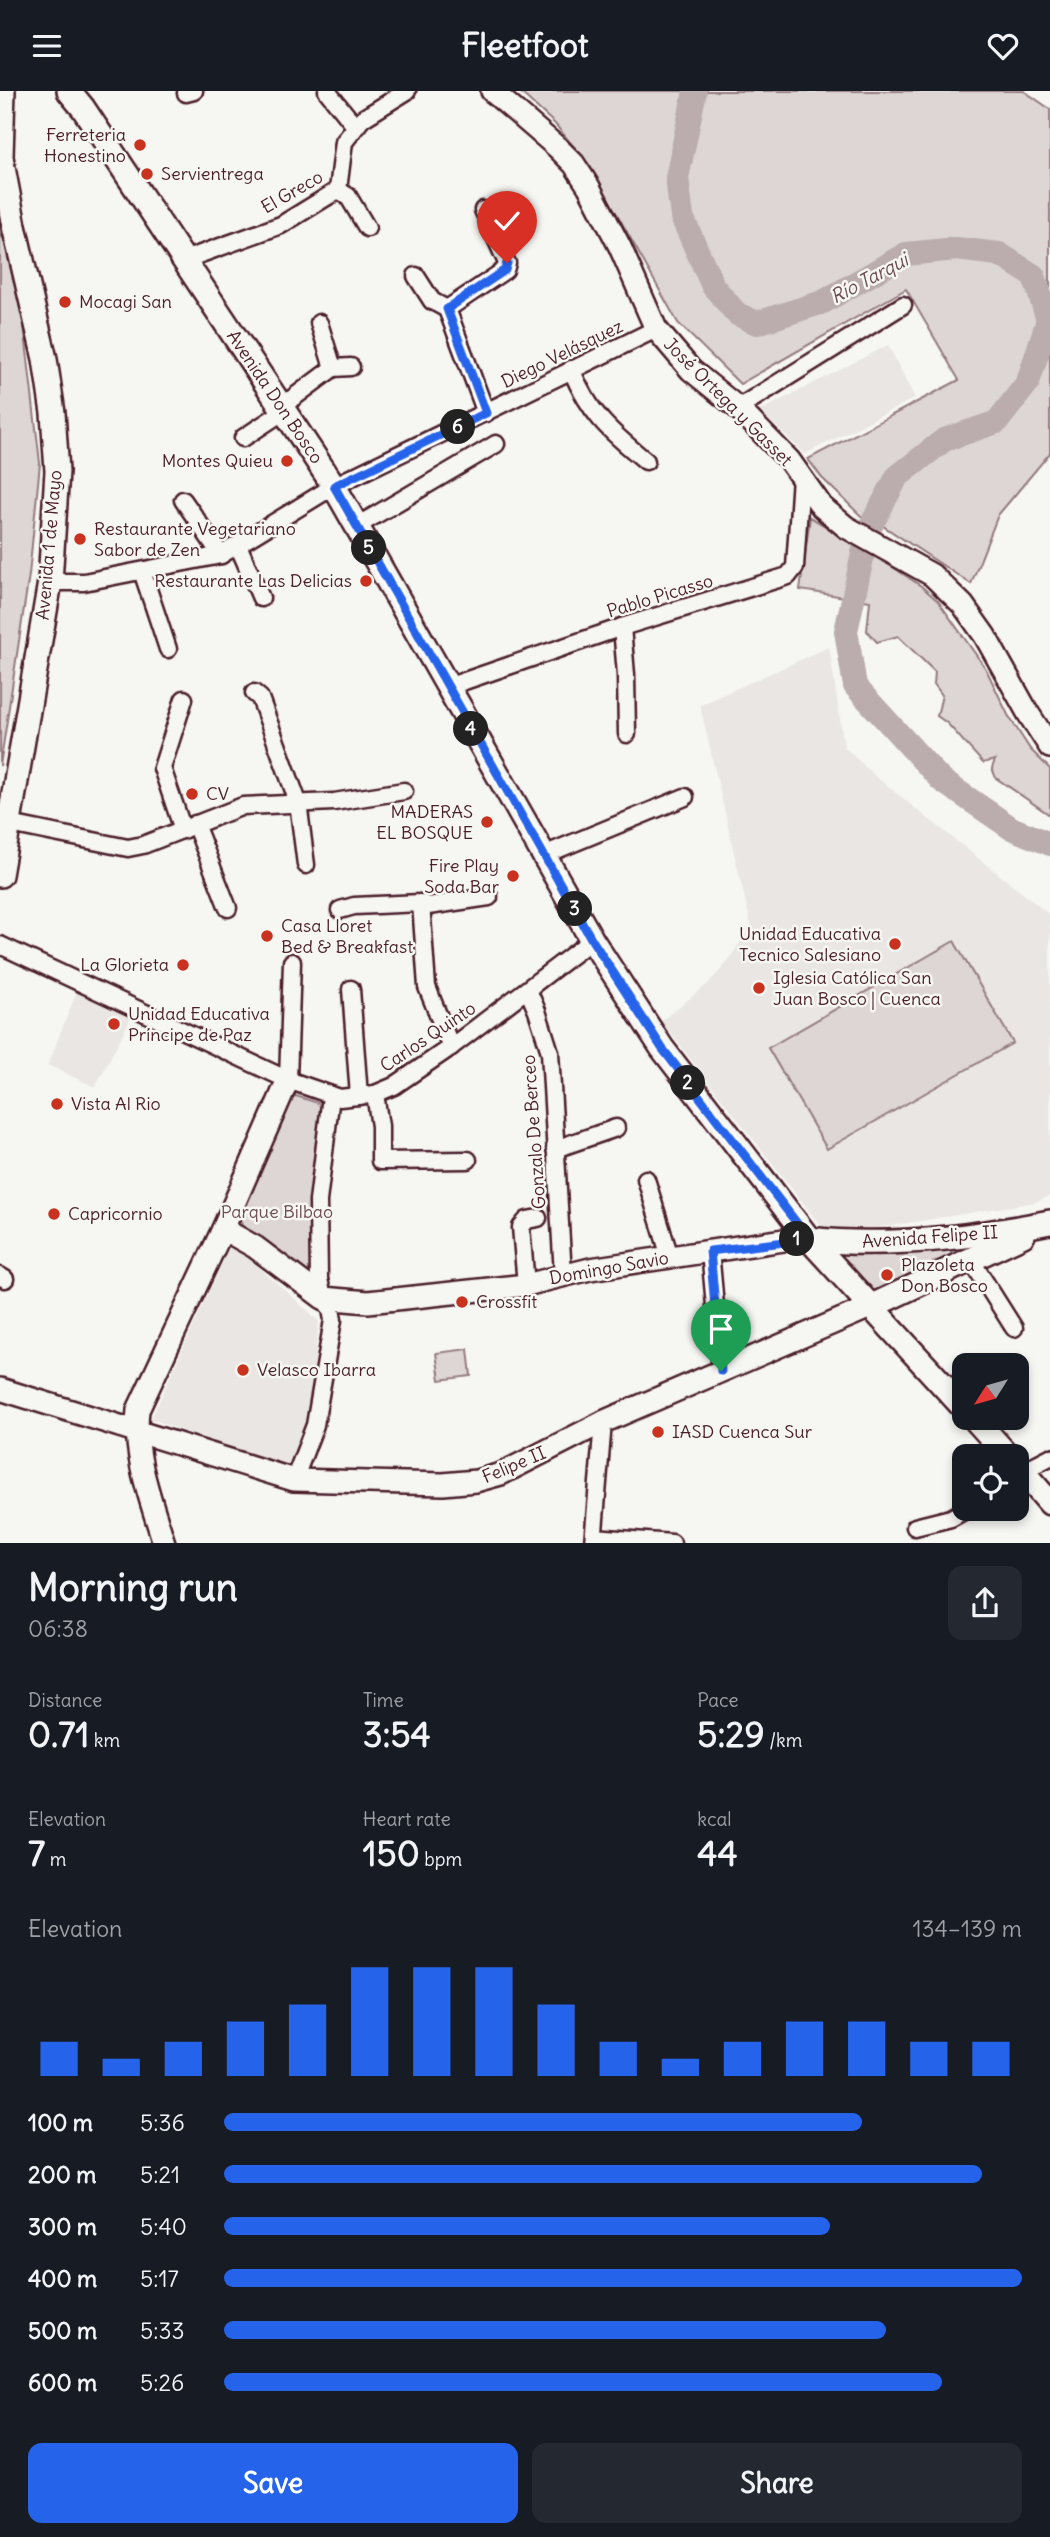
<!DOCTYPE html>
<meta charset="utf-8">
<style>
:root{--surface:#171b24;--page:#242831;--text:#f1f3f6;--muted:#9ea1a6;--accent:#2563eb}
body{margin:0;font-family:Delius,sans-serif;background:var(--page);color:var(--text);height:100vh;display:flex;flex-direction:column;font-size:26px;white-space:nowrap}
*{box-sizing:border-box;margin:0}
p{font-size:23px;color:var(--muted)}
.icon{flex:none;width:38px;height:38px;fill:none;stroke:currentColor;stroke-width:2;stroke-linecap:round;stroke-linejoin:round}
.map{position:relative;height:1452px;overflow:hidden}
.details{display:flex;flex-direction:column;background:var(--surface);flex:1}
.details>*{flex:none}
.needle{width:46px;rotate:233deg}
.fabs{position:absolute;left:952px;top:1262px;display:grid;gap:14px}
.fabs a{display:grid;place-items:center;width:77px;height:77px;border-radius:14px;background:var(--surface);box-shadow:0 4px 10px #0003;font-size:35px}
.pin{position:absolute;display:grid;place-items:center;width:60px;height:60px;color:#fff;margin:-72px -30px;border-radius:50% 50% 50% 0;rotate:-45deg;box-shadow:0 0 7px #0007}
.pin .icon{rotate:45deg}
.km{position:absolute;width:35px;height:35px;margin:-18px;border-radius:50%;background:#222;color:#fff;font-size:19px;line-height:35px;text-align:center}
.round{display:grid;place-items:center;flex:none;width:74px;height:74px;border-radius:14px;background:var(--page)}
.overview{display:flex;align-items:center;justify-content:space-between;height:119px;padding:0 28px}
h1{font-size:38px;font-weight:800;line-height:52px}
.metrics{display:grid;grid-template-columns:repeat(3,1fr);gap:10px;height:119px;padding:7px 28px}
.metrics div{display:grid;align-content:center}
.metrics b{font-size:35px;font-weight:800}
.metrics small{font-size:19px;font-weight:400}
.metrics p{font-size:19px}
.chart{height:196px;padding:14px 28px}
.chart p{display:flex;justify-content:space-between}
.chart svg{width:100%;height:126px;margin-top:7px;stroke:var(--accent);stroke-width:6}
.action{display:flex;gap:14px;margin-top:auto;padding:14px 28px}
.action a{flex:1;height:80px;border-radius:14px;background:var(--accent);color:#fff;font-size:28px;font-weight:800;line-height:80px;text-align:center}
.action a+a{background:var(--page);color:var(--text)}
ul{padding:0 28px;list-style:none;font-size:23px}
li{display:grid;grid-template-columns:112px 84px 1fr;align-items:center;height:52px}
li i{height:18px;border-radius:9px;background:var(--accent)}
header{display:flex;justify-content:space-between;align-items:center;height:91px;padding:0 28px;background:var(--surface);font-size:32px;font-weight:800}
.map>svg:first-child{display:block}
.built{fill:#e9e6e3}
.green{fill:#ddd6d5;stroke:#947a80;stroke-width:2}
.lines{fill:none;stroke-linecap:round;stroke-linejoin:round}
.river{stroke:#bbadae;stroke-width:24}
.minor-casing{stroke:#4a1f2b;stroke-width:21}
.tertiary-casing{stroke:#4a1f2b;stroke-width:26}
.secondary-casing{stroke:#4a1f2b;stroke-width:28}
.minor{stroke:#f6f6f2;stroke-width:16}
.tertiary{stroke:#f6f6f2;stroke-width:21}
.secondary{stroke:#f6f6f2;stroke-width:23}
.route-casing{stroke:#fff;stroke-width:14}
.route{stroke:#2563eb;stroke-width:9}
.poi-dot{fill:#c8321e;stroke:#f6f6f2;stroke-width:2.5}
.labels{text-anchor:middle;stroke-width:5;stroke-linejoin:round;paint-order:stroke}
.poi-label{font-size:18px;fill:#4a1f2b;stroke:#f6f6f2;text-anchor:start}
.street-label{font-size:18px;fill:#4a1f2b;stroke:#f6f6f2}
.park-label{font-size:18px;fill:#6f4d56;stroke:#f6f6f2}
.water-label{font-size:19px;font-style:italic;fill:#6c4a52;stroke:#f6f6f2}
</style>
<header><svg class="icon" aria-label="menu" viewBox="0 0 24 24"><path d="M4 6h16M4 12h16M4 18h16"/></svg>Fleetfoot<svg class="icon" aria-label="heart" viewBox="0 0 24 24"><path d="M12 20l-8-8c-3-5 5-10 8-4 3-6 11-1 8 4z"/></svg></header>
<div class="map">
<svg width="1050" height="1452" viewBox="0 0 1050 1452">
<rect width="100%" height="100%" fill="#f6f6f2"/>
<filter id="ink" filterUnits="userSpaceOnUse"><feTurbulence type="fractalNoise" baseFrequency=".0143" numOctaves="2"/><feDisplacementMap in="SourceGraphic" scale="14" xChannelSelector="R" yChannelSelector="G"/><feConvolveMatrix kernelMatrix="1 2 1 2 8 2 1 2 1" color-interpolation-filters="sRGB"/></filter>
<g filter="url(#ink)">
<!-- built -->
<g class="built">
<path d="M888,254l27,53 -110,56 -45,-43z"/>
<path d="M829,556l15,100 33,31 173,137v281l-15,6 -188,31 -22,-2 -164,-210 47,-37 19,-21 24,-38 -51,-220z"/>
<path d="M77,900l55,25 -37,71 -47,-22z"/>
<path d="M235,1155l84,75 -11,99 -18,43 -6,6 -133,-50 77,-169z"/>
</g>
<!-- green -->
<g class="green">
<path d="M519,0h505l26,18v344l-52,62 -27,69 -88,-58 -22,-10 -39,-38 -14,-19 151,-79 -53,-91 -166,95 -62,-61 -88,-157 -35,-42z"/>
<path d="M0,131l24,103 16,138 -11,112 -29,191z"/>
<path d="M810,426l84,51 27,18 17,15 48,68 22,46 22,34 20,20v46l-54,-37 -4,-10 3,-8 -12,3 -36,-40 -10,-7 5,-21 -8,-11 1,-12 -37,-36 -21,6 -10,-11 3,-30 -70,-11z"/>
<path d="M954,850l59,102 -186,106 -59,-101z"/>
<path d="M296,1005l22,7 3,5 -11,114 2,45 -1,5 -4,4 -64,-48 -4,-11 50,-117z"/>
<path d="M1013,1146l-142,60 -38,-43z"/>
<path d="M468,1258l3,27 -31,4 -4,-27z"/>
</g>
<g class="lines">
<!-- river -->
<path class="river" d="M695,0l-18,87 5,39 31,69 24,28 20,9 66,-21 83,-48 50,-5 43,5 35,22 14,44 -20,62 -31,40 -53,18 -47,37 -29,54 -22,100 9,55 86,94 70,48 39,16"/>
<defs>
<g id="minor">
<path d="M327,0l28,35"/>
<path d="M186,2l8,-2"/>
<path d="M338,99l10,6 19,32"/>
<path d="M483,119l24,53 -2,7 -58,39 39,104"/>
<path d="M184,169l97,-35 57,-35 6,-48 18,-23 45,-28"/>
<path d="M416,185l16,25 15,8"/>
<path d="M333,277l18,-1"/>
<path d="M571,278c19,45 37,61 75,92"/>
<path d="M281,316l52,-39 -14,-45"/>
<path d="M738,317l165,-103"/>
<path d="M243,347l41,-27"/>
<path d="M183,409l38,55"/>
<path d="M357,435l139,-82"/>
<path d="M238,454l23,53"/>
<path d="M142,480l26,78"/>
<path d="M50,491h34l137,-27 113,-69 322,-157"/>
<path d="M622,536l4,48 1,59"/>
<path d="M447,596l175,-60 166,-51 7,-9 6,-90"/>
<path d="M254,602l6,5 38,104 8,63"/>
<path d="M10,733l118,24 15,-3 100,-39 91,-4 70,-11"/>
<path d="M195,733l33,84"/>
<path d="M183,739l-21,-62 22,-69"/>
<path d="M544,764l141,-58"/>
<path d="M421,812l7,3 61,-9"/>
<path d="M340,819l14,-4 67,-3 6,84 24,60"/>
<path d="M0,854l288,135 52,18 35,-4 19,-8 57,-39 141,-107"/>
<path d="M351,898l8,107"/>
<path d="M528,899l9,21 13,41 13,223"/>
<path d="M288,989l4,-118"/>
<path d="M375,1003l5,32v35l88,-1"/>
<path d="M555,1058l61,-21"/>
<path d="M646,1088l24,78"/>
<path d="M710,1160l11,120"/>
<path d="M971,1169l43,68"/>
<path d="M0,1185l5,3"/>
<path d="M526,1194l-5,-58 6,-7 11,-2"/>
<path d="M1017,1383l33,-17"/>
<path d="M294,1389l21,-55 18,-105 -2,-11 -8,-11 -4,-19 -1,-78 13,-105"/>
<path d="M915,1436l36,-9 16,-9"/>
<path d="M594,1446l78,6"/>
<path d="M593,1452l10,-121"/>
</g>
<g id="tertiary">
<path d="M492,0l66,57 16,16 15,23 31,60 36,82 35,41 47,38 51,52 33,47 24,20 86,48 31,30 22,31 43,77 22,34"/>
<path d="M223,1138l32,18 68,51 45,4 158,-17 64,-16 194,-29 25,-1"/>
<path d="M0,1298l294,91 149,4 33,-3 25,-7 102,-52 267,-115"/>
<path d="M164,1452c-13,-43 -31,-87 -26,-133l85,-181 65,-149"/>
</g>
<g id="secondary">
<path d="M69,0l14,17 251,378 258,454 70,108 147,191 155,169"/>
<path d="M0,784l50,-293 7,-111 -4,-58 -8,-54 -31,-133 -13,-69 2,-66"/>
<path d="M809,1148c76,9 166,-2 241,-17"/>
<path d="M870,1216l153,-72"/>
<path d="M973,1326l35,39"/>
<path d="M1017,1374l33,38"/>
</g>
</defs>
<!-- minor casing -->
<use href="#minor" class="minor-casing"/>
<!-- tertiary casing -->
<use href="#tertiary" class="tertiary-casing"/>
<!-- secondary casing -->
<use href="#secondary" class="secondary-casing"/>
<!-- minor -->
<use href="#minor" class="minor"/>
<!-- tertiary -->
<use href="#tertiary" class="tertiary"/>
<!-- secondary -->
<use href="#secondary" class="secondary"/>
</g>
</g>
<g class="lines" filter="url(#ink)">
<defs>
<path id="route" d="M507,172l-2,7 -58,39 39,104 -152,73 258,454 70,108 147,191 -99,12 11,120"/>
</defs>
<!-- route casing -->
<use href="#route" class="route-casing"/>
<!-- route -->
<use href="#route" class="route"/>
</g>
<!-- markers -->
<g class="poi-dot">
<circle cx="140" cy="54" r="7"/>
<circle cx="147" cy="83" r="7"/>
<circle cx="65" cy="211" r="7"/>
<circle cx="287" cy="370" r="7"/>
<circle cx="80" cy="448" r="7"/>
<circle cx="366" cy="490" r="7"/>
<circle cx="192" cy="703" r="7"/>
<circle cx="487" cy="731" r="7"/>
<circle cx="513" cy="785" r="7"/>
<circle cx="267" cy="845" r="7"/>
<circle cx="895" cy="853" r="7"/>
<circle cx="183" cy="874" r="7"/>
<circle cx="759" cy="897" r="7"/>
<circle cx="114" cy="933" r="7"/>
<circle cx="57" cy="1013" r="7"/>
<circle cx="54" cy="1123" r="7"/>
<circle cx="887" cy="1184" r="7"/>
<circle cx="462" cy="1211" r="7"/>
<circle cx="243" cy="1279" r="7"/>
<circle cx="658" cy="1341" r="7"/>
</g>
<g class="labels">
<!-- poi labels -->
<g class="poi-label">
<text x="126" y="50" text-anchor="end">Ferreteria<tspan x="126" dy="21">Honestino</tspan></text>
<text x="161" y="89">Servientrega</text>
<text x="79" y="217">Mocagi San</text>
<text x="273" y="376" text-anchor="end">Montes Quieu</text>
<text x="94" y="444">Restaurante Vegetariano<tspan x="94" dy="21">Sabor de Zen</tspan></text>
<text x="352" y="496" text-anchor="end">Restaurante Las Delicias</text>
<text x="206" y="709">CV</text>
<text x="473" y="727" text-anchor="end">MADERAS<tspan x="473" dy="21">EL BOSQUE</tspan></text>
<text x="499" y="781" text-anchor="end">Fire Play<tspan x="499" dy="21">Soda Bar</tspan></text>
<text x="281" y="841">Casa Lloret<tspan x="281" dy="21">Bed &amp; Breakfast</tspan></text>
<text x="881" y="849" text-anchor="end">Unidad Educativa<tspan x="881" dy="21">Tecnico Salesiano</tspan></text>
<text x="169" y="880" text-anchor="end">La Glorieta</text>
<text x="773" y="893">Iglesia Católica San<tspan x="773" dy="21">Juan Bosco | Cuenca</tspan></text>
<text x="128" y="929">Unidad Educativa<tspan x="128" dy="21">Príncipe de Paz</tspan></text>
<text x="71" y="1019">Vista Al Rio</text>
<text x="68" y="1129">Capricornio</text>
<text x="901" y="1180">Plazoleta<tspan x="901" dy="21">Don Bosco</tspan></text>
<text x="476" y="1217">Crossfit</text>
<text x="257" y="1285">Velasco Ibarra</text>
<text x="672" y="1347">IASD Cuenca Sur</text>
</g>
<!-- street labels -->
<g class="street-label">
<text transform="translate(292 101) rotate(-30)" y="6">El Greco</text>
<text transform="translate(562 263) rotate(-26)" y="6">Diego Velásquez</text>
<text transform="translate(275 306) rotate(56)" y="6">Avenida Don Bosco</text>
<text transform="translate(728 311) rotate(45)" y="6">José Ortega y Gasset</text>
<text transform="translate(49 454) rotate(-85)" y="6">Avenida 1 de Mayo</text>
<text transform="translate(660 505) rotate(-17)" y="6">Pablo Picasso</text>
<text transform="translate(428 946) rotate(-34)" y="6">Carlos Quinto</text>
<text transform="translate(534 1041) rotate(-94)" y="6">Gonzalo De Berceo</text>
<text transform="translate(930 1146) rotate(-4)" y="6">Avenida Felipe II</text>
<text transform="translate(609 1177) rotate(-10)" y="6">Domingo Savio</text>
<text transform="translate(514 1374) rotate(-23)" y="6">Felipe II</text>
</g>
<!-- park labels -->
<g class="park-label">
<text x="277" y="1127">Parque Bilbao</text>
</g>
<!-- water labels -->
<g class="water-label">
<text transform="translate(869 187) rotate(-28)" y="7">Río Tarqui</text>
</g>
</g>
</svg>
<div class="fabs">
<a><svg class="needle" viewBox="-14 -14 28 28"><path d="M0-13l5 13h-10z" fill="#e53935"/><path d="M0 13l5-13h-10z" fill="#9ea1a6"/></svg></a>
<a><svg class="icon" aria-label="locate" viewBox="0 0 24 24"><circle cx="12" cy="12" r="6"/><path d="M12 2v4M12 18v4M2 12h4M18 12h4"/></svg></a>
</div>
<div class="pin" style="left:721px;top:1280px;background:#1e9e55"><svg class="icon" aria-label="arrive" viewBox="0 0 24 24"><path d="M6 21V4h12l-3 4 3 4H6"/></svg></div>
<div class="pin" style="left:507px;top:172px;background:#d93025"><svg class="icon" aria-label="check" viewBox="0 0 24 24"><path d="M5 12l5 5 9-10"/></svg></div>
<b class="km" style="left:797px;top:1148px">1</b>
<b class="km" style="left:688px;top:992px">2</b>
<b class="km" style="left:575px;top:818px">3</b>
<b class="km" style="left:471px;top:638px">4</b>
<b class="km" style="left:369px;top:457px">5</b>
<b class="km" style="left:458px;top:336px">6</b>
</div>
<section class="details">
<div class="overview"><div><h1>Morning run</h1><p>06:38</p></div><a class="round"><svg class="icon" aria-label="share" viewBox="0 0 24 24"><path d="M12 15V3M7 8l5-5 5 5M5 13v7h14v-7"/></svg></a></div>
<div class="metrics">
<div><p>Distance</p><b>0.71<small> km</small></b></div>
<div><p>Time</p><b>3:54</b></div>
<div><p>Pace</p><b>5:29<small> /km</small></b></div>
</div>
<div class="metrics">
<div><p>Elevation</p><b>7<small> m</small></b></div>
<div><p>Heart rate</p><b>150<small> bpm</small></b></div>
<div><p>kcal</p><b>44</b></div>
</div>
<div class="chart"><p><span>Elevation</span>134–139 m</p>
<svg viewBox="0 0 160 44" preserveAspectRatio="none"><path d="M5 44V32M15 44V38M25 44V32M35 44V25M45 44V19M55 44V6M65 44V6M75 44V6M85 44V19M95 44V32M105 44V38M115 44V32M125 44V25M135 44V25M145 44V32M155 44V32"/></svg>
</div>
<ul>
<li><b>100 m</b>5:36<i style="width:80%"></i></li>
<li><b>200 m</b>5:21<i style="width:95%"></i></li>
<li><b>300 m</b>5:40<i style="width:76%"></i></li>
<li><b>400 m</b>5:17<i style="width:100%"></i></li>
<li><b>500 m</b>5:33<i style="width:83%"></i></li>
<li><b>600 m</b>5:26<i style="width:90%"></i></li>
</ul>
<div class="action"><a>Save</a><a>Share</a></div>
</section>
